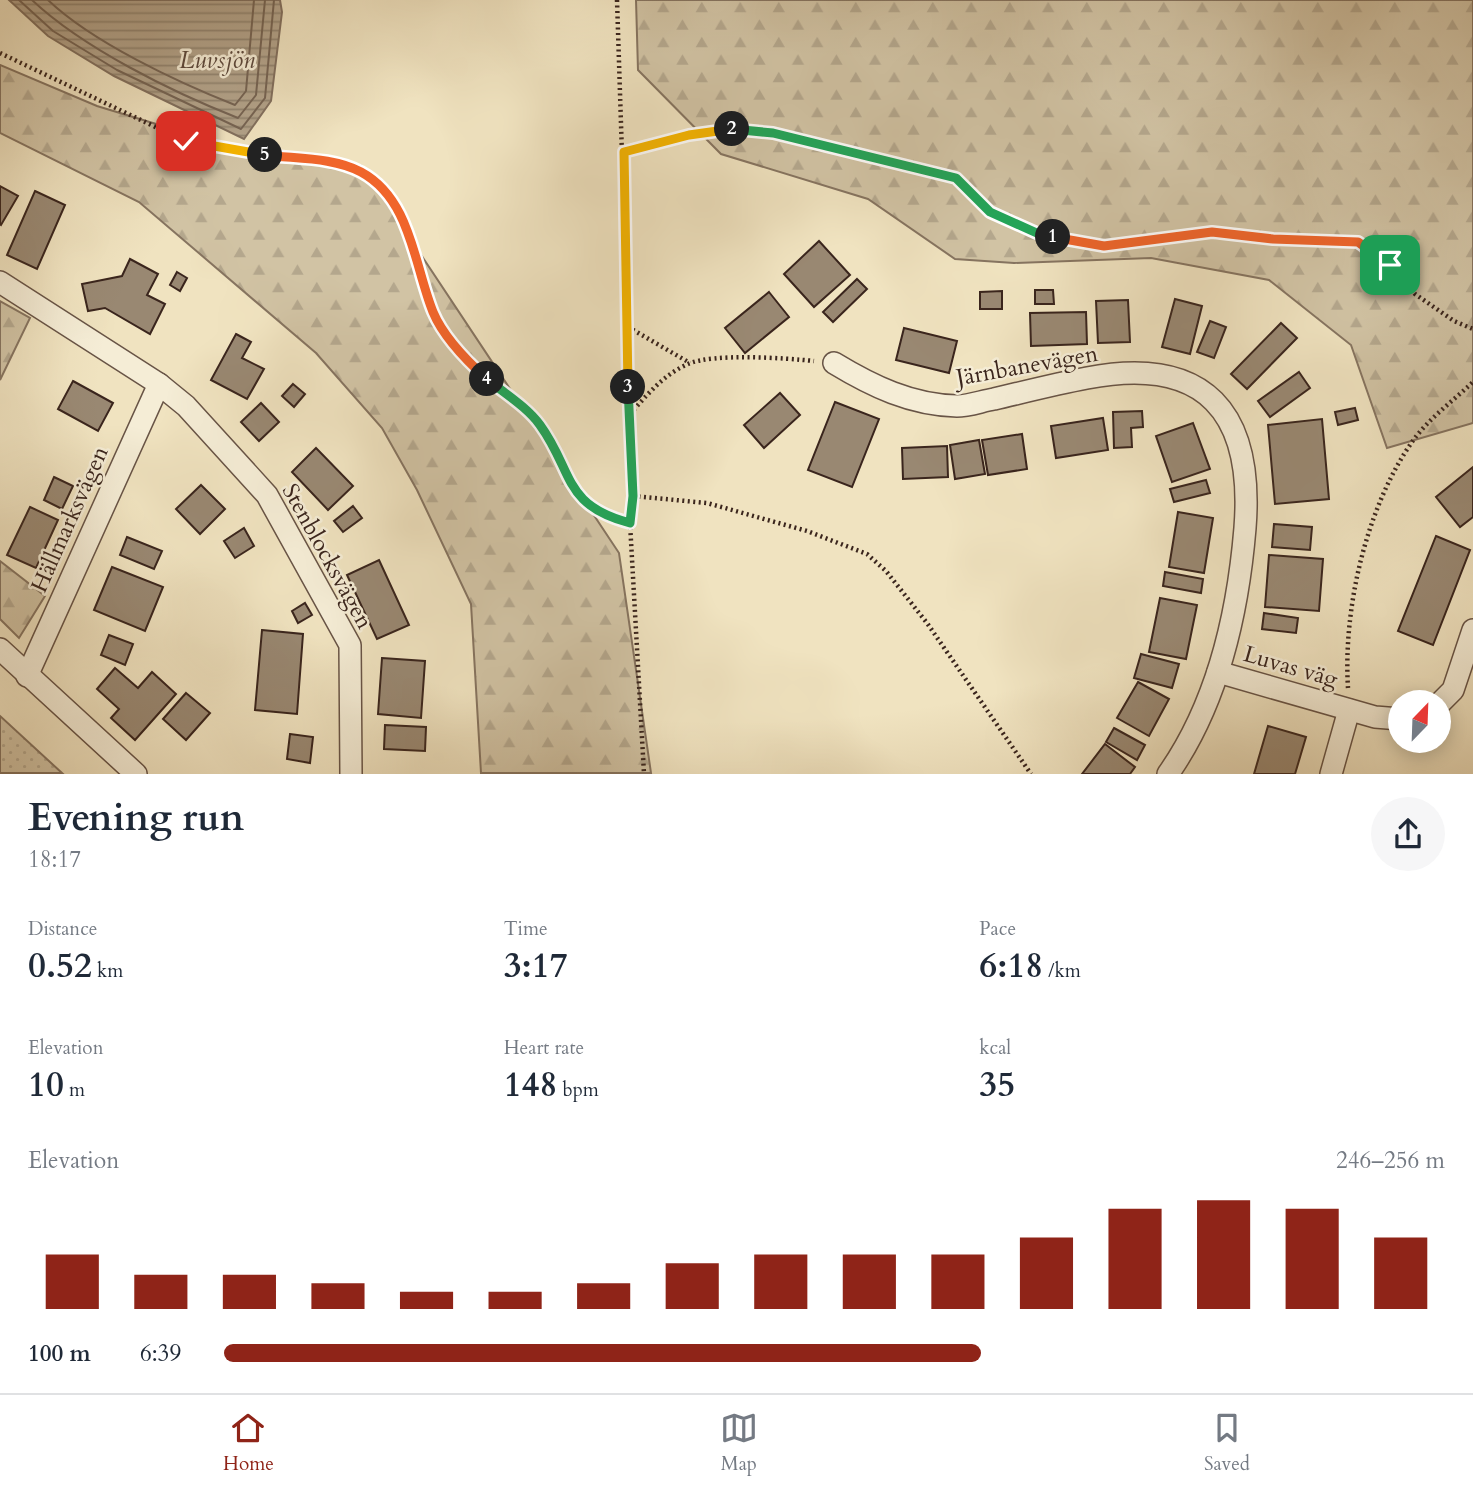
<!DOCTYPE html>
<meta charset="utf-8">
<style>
:root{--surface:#fff;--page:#f6f6f7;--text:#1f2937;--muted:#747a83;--line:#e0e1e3;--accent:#8f2418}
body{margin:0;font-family:Cardo,serif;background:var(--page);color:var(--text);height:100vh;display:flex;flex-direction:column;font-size:26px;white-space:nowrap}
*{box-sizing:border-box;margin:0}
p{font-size:23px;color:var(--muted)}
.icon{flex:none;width:38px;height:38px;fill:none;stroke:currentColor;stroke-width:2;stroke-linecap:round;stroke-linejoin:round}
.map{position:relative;height:774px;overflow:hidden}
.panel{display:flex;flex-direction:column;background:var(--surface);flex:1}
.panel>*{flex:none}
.needle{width:46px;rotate:23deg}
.tools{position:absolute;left:1388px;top:690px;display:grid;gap:14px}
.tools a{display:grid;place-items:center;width:63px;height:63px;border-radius:50%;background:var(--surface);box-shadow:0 4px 18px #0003;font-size:35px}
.pin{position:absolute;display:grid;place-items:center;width:60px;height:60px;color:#fff;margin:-30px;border-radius:14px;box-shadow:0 4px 10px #0006}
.km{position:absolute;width:35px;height:35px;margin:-18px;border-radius:50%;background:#222;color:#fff;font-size:19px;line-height:35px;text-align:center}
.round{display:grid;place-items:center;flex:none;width:74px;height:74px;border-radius:37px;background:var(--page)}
.summary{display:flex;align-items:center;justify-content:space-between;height:119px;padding:0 28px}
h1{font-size:38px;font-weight:700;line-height:52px}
.figures{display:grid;grid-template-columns:repeat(3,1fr);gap:10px;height:119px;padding:7px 28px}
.figures div{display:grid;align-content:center}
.figures b{font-size:35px;font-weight:700}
.figures small{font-size:19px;font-weight:400}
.figures p{font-size:19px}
.chart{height:196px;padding:14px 28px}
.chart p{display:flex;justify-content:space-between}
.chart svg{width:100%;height:126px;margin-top:7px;stroke:var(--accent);stroke-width:6}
ul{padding:0 28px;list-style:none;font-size:23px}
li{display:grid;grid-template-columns:112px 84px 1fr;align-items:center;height:52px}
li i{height:18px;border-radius:9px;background:var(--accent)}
.menu{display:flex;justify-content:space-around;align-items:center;height:98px;border-top:2px solid var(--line);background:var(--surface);font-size:19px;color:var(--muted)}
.menu a{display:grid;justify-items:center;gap:4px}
.menu .on{color:var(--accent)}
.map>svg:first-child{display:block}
.grass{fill:url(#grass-dots);stroke:#867460;stroke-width:2}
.forest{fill:url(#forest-firs);stroke:#867460;stroke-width:2}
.water{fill:url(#water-rules);stroke:#82705e;stroke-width:2}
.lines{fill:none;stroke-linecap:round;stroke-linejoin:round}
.shore{stroke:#766453;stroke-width:2}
.building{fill:#998872;stroke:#3a251d;stroke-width:2}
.street-casing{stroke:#685446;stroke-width:24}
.path{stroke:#3a251d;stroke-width:4.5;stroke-dasharray:2 3.5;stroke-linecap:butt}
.street{stroke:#f5edd6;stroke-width:21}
.split-1-casing{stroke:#fff;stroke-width:14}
.split-2-casing{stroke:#fff;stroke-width:14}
.split-3-casing{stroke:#fff;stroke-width:14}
.split-4-casing{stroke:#fff;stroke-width:14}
.split-5-casing{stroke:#fff;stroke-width:14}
.split-6-casing{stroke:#fff;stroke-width:14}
.split-1{stroke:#f0652b;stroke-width:9}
.split-2{stroke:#22a559;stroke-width:9}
.split-3{stroke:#f5b400;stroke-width:9}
.split-4{stroke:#22a559;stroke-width:9}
.split-5{stroke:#f0652b;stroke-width:9}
.split-6{stroke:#f5b400;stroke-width:9}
.labels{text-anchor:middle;stroke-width:5;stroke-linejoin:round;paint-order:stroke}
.street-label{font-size:23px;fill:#3a251d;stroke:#f5edd6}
.water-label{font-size:24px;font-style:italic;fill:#5e4a3d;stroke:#f5edd6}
</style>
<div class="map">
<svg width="1473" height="774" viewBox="0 0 1473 774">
<defs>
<pattern id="grass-dots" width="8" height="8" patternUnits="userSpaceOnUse" patternTransform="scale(1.75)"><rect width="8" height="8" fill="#d1c3a4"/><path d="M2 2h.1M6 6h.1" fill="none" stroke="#b4a78d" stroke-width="1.8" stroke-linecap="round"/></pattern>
<pattern id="forest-firs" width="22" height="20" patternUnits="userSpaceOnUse" patternTransform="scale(1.75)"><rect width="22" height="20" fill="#d1c3a4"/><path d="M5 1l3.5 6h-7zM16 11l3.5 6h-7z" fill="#b4a78d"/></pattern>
<pattern id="water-rules" width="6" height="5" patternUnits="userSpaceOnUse" patternTransform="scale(1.75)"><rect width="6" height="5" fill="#b2a289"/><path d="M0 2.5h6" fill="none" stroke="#92846f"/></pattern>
</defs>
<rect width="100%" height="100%" fill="#f0e3c0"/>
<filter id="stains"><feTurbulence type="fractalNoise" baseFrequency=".00286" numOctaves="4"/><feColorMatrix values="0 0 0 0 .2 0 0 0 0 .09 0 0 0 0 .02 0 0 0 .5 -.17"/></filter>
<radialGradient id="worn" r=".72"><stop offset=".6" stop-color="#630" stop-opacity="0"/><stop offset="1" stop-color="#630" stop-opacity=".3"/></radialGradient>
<!-- grass -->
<path class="grass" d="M0,716l62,57h-62z"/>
<!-- forest -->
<g class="forest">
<path d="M636,0h837v423l-86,25 -36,-103 -82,-65 -118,-22 -137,5 -59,-4 -87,-60 -147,-45 -83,-84z"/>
<path d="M0,65l97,41 125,38 140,22 257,387 32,220h-170l-10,-169 -54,-114 -35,-62 -66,-75 -177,-151 -139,-69z"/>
<path d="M0,301l30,17 -30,62z"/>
<path d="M0,561l45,35 -26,42 -19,-19z"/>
</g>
<!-- water -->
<path class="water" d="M9,0h271l2,12 -11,89 -27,38 -130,-63 -66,-40z"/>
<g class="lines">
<!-- shore -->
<g class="shore">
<path d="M19,0l34,31 64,39 124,59 24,-31 9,-98"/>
<path d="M32,0c51,48 140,92 206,118l18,-23 9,-95"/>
<path d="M48,0c44,42 129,82 187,105l11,-14 8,-91"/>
</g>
</g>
<!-- building -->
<g class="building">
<path d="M0,186l18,10 -17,29 -1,-1z"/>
<path d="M35,191l30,14 -28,64 -30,-14z"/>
<path d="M819,241l31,34 -36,32 -30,-33z"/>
<path d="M130,259l28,15 -11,21 18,9 -15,30 -45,-26 -17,3 -6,-27 40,-8z"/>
<path d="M177,272l10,6 -7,13 -10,-6z"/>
<path d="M857,279l10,10 -34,33 -10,-10z"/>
<path d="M1035,290h18l1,14h-19z"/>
<path d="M1002,291v18h-22v-17z"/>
<path d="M769,292l20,25 -44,36 -20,-25z"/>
<path d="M1175,299l27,7 -12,48 -28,-7z"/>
<path d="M1128,300l2,42 -32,1 -2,-42z"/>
<path d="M1086,312l1,32 -56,2 -1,-33z"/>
<path d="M1210,321l16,6 -12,31 -17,-6z"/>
<path d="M1281,323l16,15 -50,51 -16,-15z"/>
<path d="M904,328l53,13 -8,32 -53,-13z"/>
<path d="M236,334l15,8 -9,16 22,11 -17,30 -36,-19z"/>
<path d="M1299,372l11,16 -40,29 -12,-16z"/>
<path d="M73,381l40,22 -15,28 -40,-22z"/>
<path d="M293,384l12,10 -11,13 -12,-11z"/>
<path d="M780,393l20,22 -36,33 -20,-23z"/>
<path d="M835,402l44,17 -27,68 -44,-17z"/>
<path d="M261,403l18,19 -20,19 -18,-19z"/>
<path d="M1355,408l3,12 -20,5 -3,-13z"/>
<path d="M1142,411l1,16 -12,1 1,19 -18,1 -1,-36z"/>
<path d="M1103,418l5,32 -52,8 -5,-32z"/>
<path d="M1322,419l7,80 -54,5 -7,-79z"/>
<path d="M1193,423l17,46 -38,13 -16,-46z"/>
<path d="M1022,434l5,35 -39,6 -6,-35z"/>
<path d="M979,440l6,34 -30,5 -5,-34z"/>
<path d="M947,446l1,31 -45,2 -1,-31z"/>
<path d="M316,448l37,38 -25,24 -36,-38z"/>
<path d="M1473,467v50l-13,10 -24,-30z"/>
<path d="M54,477l19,9 -11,23 -18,-9z"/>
<path d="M1206,480l4,13 -36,9 -4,-13z"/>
<path d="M201,485l24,24 -25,25 -24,-25z"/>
<path d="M353,506l9,12 -19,14 -9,-11z"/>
<path d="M30,507l28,13 -22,48 -29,-13z"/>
<path d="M1178,512l35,6 -9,55 -35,-6z"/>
<path d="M1274,524l38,3 -2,23 -38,-3z"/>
<path d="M244,528l10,18 -19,12 -11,-17z"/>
<path d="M1436,536l34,14 -37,95 -35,-14z"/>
<path d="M127,537l35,14 -8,18 -34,-14z"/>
<path d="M1269,555l54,4 -4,52 -54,-4z"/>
<path d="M379,560l30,65 -32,14 -30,-64z"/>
<path d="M112,567l51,20 -18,44 -51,-21z"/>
<path d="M1165,572l38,7 -2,14 -38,-7z"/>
<path d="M1160,598l37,7 -11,54 -37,-7z"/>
<path d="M305,603l7,12 -14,8 -6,-12z"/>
<path d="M1264,613l34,5 -2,15 -34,-4z"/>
<path d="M262,630l41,4 -6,80 -42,-4z"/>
<path d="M109,635l24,9 -8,21 -24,-10z"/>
<path d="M1141,654l38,10 -7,24 -38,-10z"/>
<path d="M382,658l43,3 -4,57 -43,-4z"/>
<path d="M115,668l23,20 14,-16 24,22 -41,46 -24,-22 8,-9 -22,-20z"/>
<path d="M1138,682l31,17 -20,37 -32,-18z"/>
<path d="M186,693l24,20 -24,27 -23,-21z"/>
<path d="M385,725l41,2 -1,24 -41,-2z"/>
<path d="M1268,726l38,11 -11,37h-41z"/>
<path d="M1114,728l31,17 -8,15 -31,-18z"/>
<path d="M290,734l23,3 -3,26 -23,-4z"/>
<path d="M1105,744l30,23 -5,7h-48z"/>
</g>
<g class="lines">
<defs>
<g id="street">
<path d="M0,282l159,102 27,22 81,89 83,150 1,129"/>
<path d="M834,363c38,23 77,42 123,43 12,0 25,-5 37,-7 30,-7 61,-15 93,-21 119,-23 167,35 158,150 -7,85 -27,175 -77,246"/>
<path d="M0,649l136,125"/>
<path d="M1218,672l157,45 25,2"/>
<path d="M27,676l132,-292"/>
<path d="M1438,705l15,-15 20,-60"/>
<path d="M1331,774l18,-64"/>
</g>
</defs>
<!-- street casing -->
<use href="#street" class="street-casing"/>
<!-- path -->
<g class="path">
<path d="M617,0l16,496 -3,27 14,251"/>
<path d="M0,53l185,88 27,7 124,15 25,9 20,14 15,20 9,20 29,89 37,50 65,55 35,66 11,13 15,12 33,12"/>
<path d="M623,152l66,-17 40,-7 44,5 183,45 34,34 49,22 65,12 108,-14 61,7 85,3 32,23 25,29 39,27 19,8"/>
<path d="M628,327l62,36"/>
<path d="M630,414c17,-19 33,-39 58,-50 25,-11 97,-6 126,-3"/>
<path d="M633,496l74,7 100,28 60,23 19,17 41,52 104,151"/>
<path d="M1348,688c-5,-79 18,-180 64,-246 16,-23 41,-41 61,-60"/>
</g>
<!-- street -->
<use href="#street" class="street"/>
</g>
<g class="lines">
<defs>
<path id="split-1" d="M1053,237l51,9 108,-14 61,7 85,3 32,23"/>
<path id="split-2" d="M732,129l41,4 183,45 34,34 49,22 14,3"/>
<path id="split-3" d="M628,387l-4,-235 65,-17 43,-6"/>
<path id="split-4" d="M487,379c17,14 40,28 53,46 34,47 22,80 90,98l3,-27 -5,-109"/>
<path id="split-5" d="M265,155c31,4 68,2 96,17 50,27 53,93 72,140 10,24 35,50 54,67"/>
<path id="split-6" d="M186,141l79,14"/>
</defs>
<!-- split-1 casing -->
<use href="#split-1" class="split-1-casing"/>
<!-- split-2 casing -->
<use href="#split-2" class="split-2-casing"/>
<!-- split-3 casing -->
<use href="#split-3" class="split-3-casing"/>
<!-- split-4 casing -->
<use href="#split-4" class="split-4-casing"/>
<!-- split-5 casing -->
<use href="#split-5" class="split-5-casing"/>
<!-- split-6 casing -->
<use href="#split-6" class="split-6-casing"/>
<!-- split-1 -->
<use href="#split-1" class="split-1"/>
<!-- split-2 -->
<use href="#split-2" class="split-2"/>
<!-- split-3 -->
<use href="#split-3" class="split-3"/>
<!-- split-4 -->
<use href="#split-4" class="split-4"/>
<!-- split-5 -->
<use href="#split-5" class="split-5"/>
<!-- split-6 -->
<use href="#split-6" class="split-6"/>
</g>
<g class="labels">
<!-- street labels -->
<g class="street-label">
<text transform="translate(1027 365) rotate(-10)" y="8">Järnbanevägen</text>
<text transform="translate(69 519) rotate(-66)" y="8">Hällmarksvägen</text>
<text transform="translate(328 556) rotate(61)" y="8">Stenblocksvägen</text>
<text transform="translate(1291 666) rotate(16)" y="8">Luvas väg</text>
</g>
<!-- water labels -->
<g class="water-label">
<text x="217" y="68">Luvsjön</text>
</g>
</g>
<rect width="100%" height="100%" filter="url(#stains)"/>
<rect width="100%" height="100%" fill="url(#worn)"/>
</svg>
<div class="tools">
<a><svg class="needle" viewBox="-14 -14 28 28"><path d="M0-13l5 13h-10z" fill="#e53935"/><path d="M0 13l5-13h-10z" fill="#747a83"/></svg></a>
</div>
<div class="pin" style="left:1390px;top:265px;background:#1e9e55"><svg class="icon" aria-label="arrive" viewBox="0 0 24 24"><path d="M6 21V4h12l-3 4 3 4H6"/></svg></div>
<div class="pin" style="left:186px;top:141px;background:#d93025"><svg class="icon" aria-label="check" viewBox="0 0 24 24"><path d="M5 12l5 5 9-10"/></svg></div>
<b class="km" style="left:1053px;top:237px">1</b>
<b class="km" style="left:732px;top:129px">2</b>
<b class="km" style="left:628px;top:387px">3</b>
<b class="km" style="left:487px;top:379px">4</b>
<b class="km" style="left:265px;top:155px">5</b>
</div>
<section class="panel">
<div class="summary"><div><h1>Evening run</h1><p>18:17</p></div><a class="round"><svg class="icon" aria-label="share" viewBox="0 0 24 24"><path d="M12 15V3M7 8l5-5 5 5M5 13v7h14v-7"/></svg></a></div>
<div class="figures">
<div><p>Distance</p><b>0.52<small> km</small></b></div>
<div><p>Time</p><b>3:17</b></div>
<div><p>Pace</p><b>6:18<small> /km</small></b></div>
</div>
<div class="figures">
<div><p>Elevation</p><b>10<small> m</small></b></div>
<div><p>Heart rate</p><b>148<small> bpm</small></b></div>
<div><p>kcal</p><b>35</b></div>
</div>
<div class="chart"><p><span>Elevation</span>246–256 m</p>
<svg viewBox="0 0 160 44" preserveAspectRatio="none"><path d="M5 44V25M15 44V32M25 44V32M35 44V35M45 44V38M55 44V38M65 44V35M75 44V28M85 44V25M95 44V25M105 44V25M115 44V19M125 44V9M135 44V6M145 44V9M155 44V19"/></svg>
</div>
<ul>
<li><b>100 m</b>6:39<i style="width:62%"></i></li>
</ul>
</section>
<nav class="menu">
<a class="on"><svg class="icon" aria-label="home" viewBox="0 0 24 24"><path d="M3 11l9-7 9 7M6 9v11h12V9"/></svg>Home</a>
<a><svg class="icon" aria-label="map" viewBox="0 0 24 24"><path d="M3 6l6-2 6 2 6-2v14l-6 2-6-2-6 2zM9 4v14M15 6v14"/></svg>Map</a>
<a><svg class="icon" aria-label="saved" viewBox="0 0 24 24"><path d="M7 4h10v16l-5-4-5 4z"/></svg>Saved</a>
</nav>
